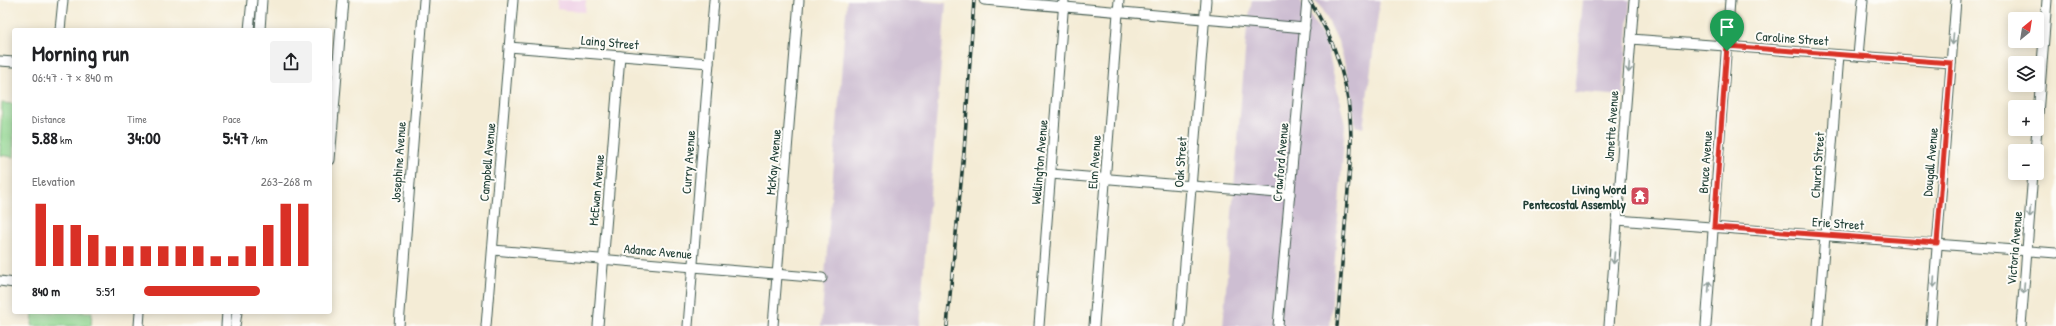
<!DOCTYPE html>
<meta charset="utf-8">
<style>
:root{--surface:#fff;--page:#f2f2f2;--text:#202124;--muted:#757577;--accent:#d93025}
body{margin:0;font-family:"Patrick Hand",sans-serif;background:var(--page);color:var(--text);height:100vh;display:flex;flex-direction:column;font-size:15px;white-space:nowrap}
*{box-sizing:border-box;margin:0}
p{font-size:13px;color:var(--muted)}
.icon{flex:none;width:22px;height:22px;fill:none;stroke:currentColor;stroke-width:2;stroke-linecap:round;stroke-linejoin:round}
.map{position:relative;flex:1;overflow:hidden}
.side{position:absolute;left:12px;top:28px;width:320px;height:286px;display:flex;flex-direction:column;background:var(--surface);border-radius:4px;box-shadow:0 2px 10px #0003}
.side>*{flex:none}
.needle{width:26px;rotate:30deg}
.fabs{position:absolute;left:2008px;top:12px;display:grid;gap:8px}
.fabs a{display:grid;place-items:center;width:36px;height:36px;border-radius:4px;background:var(--surface);box-shadow:0 2px 10px #0003;font-size:20px}
.pin{position:absolute;display:grid;place-items:center;width:34px;height:34px;color:#fff;margin:-41px -17px;border-radius:50% 50% 50% 0;rotate:-45deg;box-shadow:0 0 4px #0007}
.pin .icon{rotate:45deg}
.round{display:grid;place-items:center;flex:none;width:42px;height:42px;border-radius:4px;background:var(--page)}
.head{display:flex;align-items:center;justify-content:space-between;height:68px;padding:0 20px}
h1{font-size:22px;font-weight:700;line-height:30px}
.figures{display:grid;grid-template-columns:repeat(3,1fr);gap:6px;height:68px;padding:4px 20px}
.figures div{display:grid;align-content:center}
.figures b{font-size:17px;font-weight:700}
.figures small{font-size:11px;font-weight:400}
.figures p{font-size:11px}
.chart{height:112px;padding:8px 20px}
.chart p{display:flex;justify-content:space-between}
.chart svg{width:100%;height:72px;margin-top:4px;stroke:var(--accent);stroke-width:6}
ul{padding:0 20px;list-style:none;font-size:13px}
li{display:grid;grid-template-columns:64px 48px 1fr;align-items:center;height:30px}
li i{height:10px;border-radius:5px;background:var(--accent)}
.map>svg:first-child{display:block}
.built{fill:#efd0e6}
.industrial{fill:#cdbed2}
.green{fill:#91d790;stroke:#588a62}
.lines{fill:none;stroke-linecap:round;stroke-linejoin:round}
.minor-casing{stroke:#3f574c;stroke-width:11}
.minor{stroke:#fff;stroke-width:9}
.rail-casing{stroke:#1f3d34;stroke-width:3.5}
.rail{stroke:#fdfcf7;stroke-width:2;stroke-dasharray:6;stroke-linecap:butt}
.oneway{stroke:#8f9e9a}
.route-casing{stroke:#fff;stroke-width:8}
.route{stroke:#d93025;stroke-width:5}
.labels{text-anchor:middle;stroke-width:4;stroke-linejoin:round;paint-order:stroke}
.street-label{font-size:13px;fill:#1f3d34;stroke:#fdfcf7}
.poi-label{font-size:13px;font-weight:bold;fill:#1f3d34;stroke:#fdfcf7;text-anchor:end}
</style>
<div class="map">
<svg width="2056" height="326" viewBox="0 0 2056 326">
<rect width="100%" height="100%" fill="#fdfcf7"/>
<filter id="ink" filterUnits="userSpaceOnUse"><feTurbulence type="fractalNoise" baseFrequency=".025" numOctaves="2"/><feDisplacementMap in="SourceGraphic" scale="8" xChannelSelector="R" yChannelSelector="G"/><feConvolveMatrix kernelMatrix="1 2 1 2 8 2 1 2 1" color-interpolation-filters="sRGB"/></filter>
<filter id="wash" filterUnits="userSpaceOnUse"><feTurbulence type="fractalNoise" baseFrequency=".012" numOctaves="4" result="noise"/><feDisplacementMap in="SourceGraphic" scale="16" xChannelSelector="R" yChannelSelector="G"/><feGaussianBlur stdDeviation="0.9" result="paint"/><feColorMatrix in="noise" values="0 0 0 0 0 0 0 0 0 0 0 0 0 0 0 0 0 1.4 0 .05"/><feComposite in="paint" operator="in"/></filter>
<g filter="url(#wash)">
<rect width="100%" height="100%" fill="#f4ecd6"/>
<!-- built -->
<path class="built" d="M555,0h31l-1,12 -28,-3 1,-9z"/>
<!-- industrial -->
<g class="industrial">
<path d="M847,0h68l31,3 -27,323h-98z"/>
<path d="M1252,0h48l26,41 19,84 -15,201h-107l24,-299z"/>
<path d="M1314,0h66l-17,128 -8,-2 -4,-38 -12,-45 -16,-33z"/>
<path d="M1583,0h47l-7,96 -49,-4z"/>
</g>
<!-- green -->
<g class="green">
<path d="M2,103l12,1v53l-14,-2z"/>
<path d="M33,312h59l-1,14h-59z"/>
</g>
</g>
<g filter="url(#ink)">
<g class="lines">
<defs>
<g id="minor">
<path d="M984,0l321,28"/>
<path d="M60,30l3,-30"/>
<path d="M249,30l3,-30"/>
<path d="M260,30l2,-30"/>
<path d="M1631,39l320,24"/>
<path d="M509,47l200,16"/>
<path d="M1858,56l5,-56"/>
<path d="M0,61l14,1"/>
<path d="M2037,127l10,-127"/>
<path d="M2035,151l2,-22"/>
<path d="M330,160l13,-160"/>
<path d="M1051,174l239,20"/>
<path d="M1617,220l439,33"/>
<path d="M493,250l329,28"/>
<path d="M0,281l14,2"/>
<path d="M139,326l1,-14"/>
<path d="M226,326l1,-14"/>
<path d="M235,326l2,-14"/>
<path d="M399,326l25,-326"/>
<path d="M486,326l27,-326"/>
<path d="M598,326l22,-270"/>
<path d="M688,326l26,-326"/>
<path d="M773,326l26,-326"/>
<path d="M1039,326l25,-326"/>
<path d="M1094,326l25,-326"/>
<path d="M1180,326l26,-326"/>
<path d="M1278,326l29,-326"/>
<path d="M1609,326l25,-326"/>
<path d="M1706,326l24,-326"/>
<path d="M1818,326l21,-271"/>
<path d="M1931,326l25,-326"/>
<path d="M2021,326l12,-153"/>
</g>
</defs>
<!-- minor casing -->
<use href="#minor" class="minor-casing"/>
<!-- minor -->
<use href="#minor" class="minor"/>
<defs>
<g id="rail">
<path d="M1309,0c27,40 42,90 42,138 0,25 -3,51 -5,76 -3,37 -6,75 -9,112"/>
<path d="M947,326l17,-174 10,-152"/>
</g>
</defs>
<!-- rail casing -->
<use href="#rail" class="rail-casing"/>
<!-- rail -->
<use href="#rail" class="rail"/>
</g>
<!-- one-way arrows -->
<defs><path id="oneway-shaft" d="M-6 0H5M1.5-3L5.5 0L1.5 3" fill="none" stroke-width="1.6" stroke-linecap="round" stroke-linejoin="round"/></defs>
<g class="oneway">
<use href="#oneway-shaft" transform="translate(1953 39) rotate(95)"/>
<use href="#oneway-shaft" transform="translate(1629 67) rotate(94)"/>
<use href="#oneway-shaft" transform="translate(2030 212) rotate(95)"/>
<use href="#oneway-shaft" transform="translate(1614 258) rotate(95)"/>
<use href="#oneway-shaft" transform="translate(1934 282) rotate(94)"/>
<use href="#oneway-shaft" transform="translate(1709 287) rotate(-86)"/>
<use href="#oneway-shaft" transform="translate(2024 288) rotate(94)"/>
</g>
</g>
<g class="lines" filter="url(#ink)">
<defs>
<path id="route" d="M1727,46l224,17 -14,180 -223,-16z"/>
</defs>
<!-- route casing -->
<use href="#route" class="route-casing"/>
<!-- route -->
<use href="#route" class="route"/>
</g>
<!-- icons -->
<defs>
<symbol id="temple-square" viewBox="-11 -11 22 22"><rect x="-9" y="-9" width="18" height="18" rx="4" fill="#d1495b" stroke="#fdfcf7"/><path d="M0-6L5-2H3V0L6.5 2.5H4V6H1.5V3h-3V6H-4V2.5H-6.5L-3 0V-2H-5Z" fill="#fff"/></symbol>
</defs>
<g fill-rule="evenodd">
<use href="#temple-square" x="1629" y="185" width="22" height="22"/>
</g>
<g class="labels">
<!-- street labels -->
<g class="street-label">
<text transform="translate(1792 38) rotate(4)" y="5">Caroline Street</text>
<text transform="translate(610 42) rotate(5)" y="5">Laing Street</text>
<text transform="translate(1611 126) rotate(-86)" y="5">Janette Avenue</text>
<text transform="translate(398 162) rotate(-86)" y="5">Josephine Avenue</text>
<text transform="translate(487 162) rotate(-85)" y="5">Campbell Avenue</text>
<text transform="translate(688 162) rotate(-86)" y="5">Curry Avenue</text>
<text transform="translate(773 162) rotate(-85)" y="5">McKay Avenue</text>
<text transform="translate(1039 162) rotate(-85)" y="5">Wellington Avenue</text>
<text transform="translate(1094 162) rotate(-86)" y="5">Elm Avenue</text>
<text transform="translate(1180 162) rotate(-86)" y="5">Oak Street</text>
<text transform="translate(1280 162) rotate(-85)" y="5">Crawford Avenue</text>
<text transform="translate(1705 162) rotate(-86)" y="5">Bruce Avenue</text>
<text transform="translate(1930 162) rotate(-85)" y="5">Dougall Avenue</text>
<text transform="translate(1817 165) rotate(-86)" y="5">Church Street</text>
<text transform="translate(596 190) rotate(-85)" y="5">McEwan Avenue</text>
<text transform="translate(1838 223) rotate(4)" y="5">Erie Street</text>
<text transform="translate(2014 248) rotate(-85)" y="5">Victoria Avenue</text>
<text transform="translate(658 251) rotate(5)" y="5">Adanac Avenue</text>
</g>
<!-- poi labels -->
<g class="poi-label">
<text x="1626" y="194">Living Word<tspan x="1626" dy="15">Pentecostal Assembly</tspan></text>
</g>
</g>
</svg>
<div class="fabs">
<a><svg class="needle" viewBox="-14 -14 28 28"><path d="M0-13l5 13h-10z" fill="#e53935"/><path d="M0 13l5-13h-10z" fill="#757577"/></svg></a>
<a><svg class="icon" aria-label="layers" viewBox="0 0 24 24"><path d="M12 4l9 5-9 5-9-5zM3 14l9 5 9-5"/></svg></a>
<a>+</a>
<a>−</a>
</div>
<div class="pin" style="left:1727px;top:51px;background:#1e9e55"><svg class="icon" aria-label="arrive" viewBox="0 0 24 24"><path d="M6 21V4h12l-3 4 3 4H6"/></svg></div>
<section class="side">
<div class="head"><div><h1>Morning run</h1><p>06:47 · 7 × 840 m</p></div><a class="round"><svg class="icon" aria-label="share" viewBox="0 0 24 24"><path d="M12 15V3M7 8l5-5 5 5M5 13v7h14v-7"/></svg></a></div>
<div class="figures">
<div><p>Distance</p><b>5.88<small> km</small></b></div>
<div><p>Time</p><b>34:00</b></div>
<div><p>Pace</p><b>5:47<small> /km</small></b></div>
</div>
<div class="chart"><p><span>Elevation</span>263–268 m</p>
<svg viewBox="0 0 160 44" preserveAspectRatio="none"><path d="M5 44V6M15 44V19M25 44V19M35 44V25M45 44V32M55 44V32M65 44V32M75 44V32M85 44V32M95 44V32M105 44V38M115 44V38M125 44V32M135 44V19M145 44V6M155 44V6"/></svg>
</div>
<ul>
<li><b>840 m</b>5:51<i style="width:69%"></i></li>
</ul>
</section>
</div>
